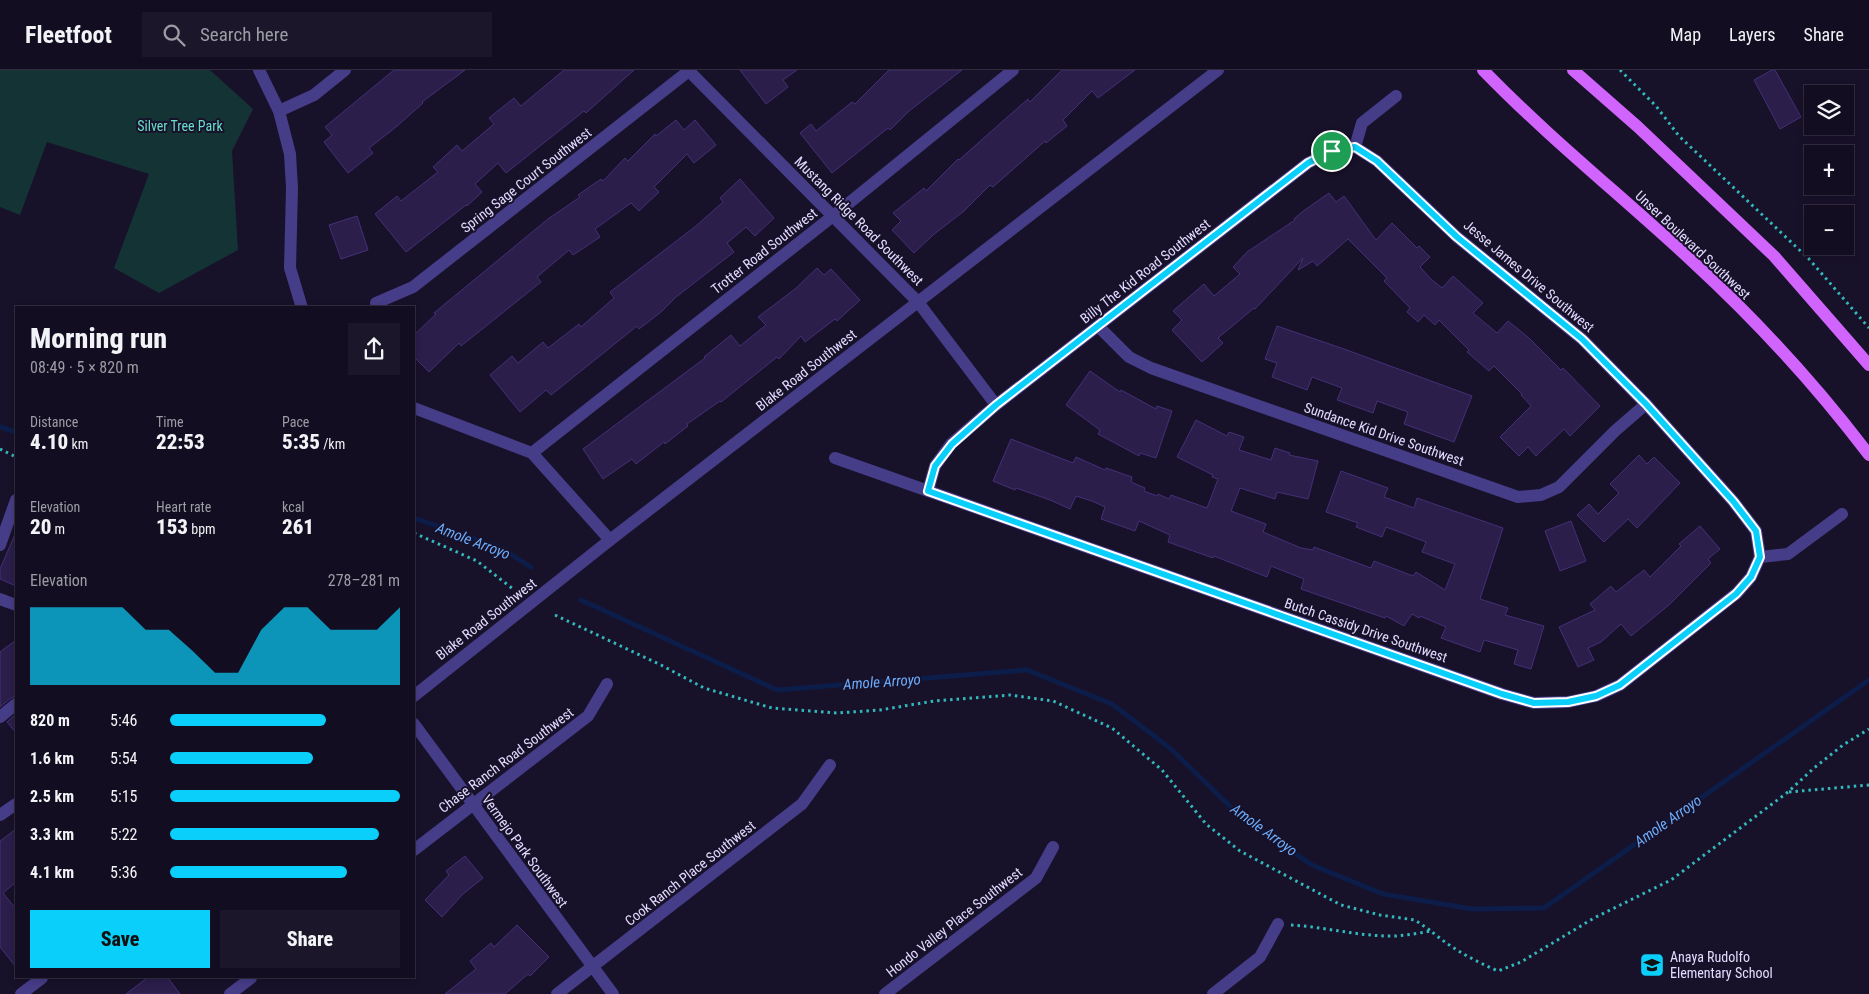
<!DOCTYPE html>
<meta charset="utf-8">
<style>
:root{--surface:#120d20;--page:#1b1629;--text:#f1f3f6;--muted:#9c9ca5;--line:#312d3e;--accent:#0bcffb}
body{margin:0;font-family:"Roboto Condensed",sans-serif;background:var(--page);color:var(--text);height:100vh;display:flex;flex-direction:column;font-size:19px;white-space:nowrap}
*{box-sizing:border-box;margin:0}
p{font-size:16px;color:var(--muted)}
.icon{flex:none;width:28px;height:28px;fill:none;stroke:currentColor;stroke-width:2;stroke-linecap:round;stroke-linejoin:round}
.map{position:relative;flex:1;overflow:hidden}
.details{position:absolute;left:15px;top:236px;width:400px;height:672px;display:flex;flex-direction:column;background:var(--surface);border-radius:0px;box-shadow:0 2px 8px #0003,0 0 0 1px var(--line)}
.details>*{flex:none}
.tools{position:absolute;left:1804px;top:15px;display:grid;gap:10px}
.tools a{display:grid;place-items:center;width:50px;height:50px;border-radius:0px;background:var(--surface);box-shadow:0 2px 8px #0003,0 0 0 1px var(--line);font-size:25px}
.pin{position:absolute;display:grid;place-items:center;width:42px;height:42px;color:#fff;margin:-21px;border:2px solid #fff;border-radius:50%;box-shadow:0 1px 5px #0007}
.round{display:grid;place-items:center;flex:none;width:52px;height:52px;border-radius:0px;background:var(--page)}
.overview{display:flex;align-items:center;justify-content:space-between;height:85px;padding:0 15px}
h1{font-size:28px;font-weight:800;line-height:38px}
.metrics{display:grid;grid-template-columns:repeat(3,1fr);gap:8px;height:85px;padding:5px 15px}
.metrics div{display:grid;align-content:center}
.metrics b{font-size:21px;font-weight:800}
.metrics small{font-size:14px;font-weight:400}
.metrics p{font-size:14px}
.chart{height:140px;padding:10px 15px}
.chart p{display:flex;justify-content:space-between}
.chart svg{width:100%;height:90px;margin-top:5px;fill:var(--accent);opacity:.7}
.button{display:flex;gap:10px;margin-top:auto;padding:10px 15px}
.button a{flex:1;height:58px;border-radius:0px;background:var(--accent);color:#111;font-size:20px;font-weight:800;line-height:58px;text-align:center}
.button a+a{background:var(--page);color:var(--text)}
ul{padding:0 15px;list-style:none;font-size:16px}
li{display:grid;grid-template-columns:80px 60px 1fr;align-items:center;height:38px}
li i{height:12px;border-radius:6px;background:var(--accent)}
header{display:flex;align-items:center;gap:30px;box-sizing:border-box;height:70px;padding:0 25px;background:var(--surface);border-bottom:1px solid var(--line)}
header strong{font-size:24px}
nav{display:flex;gap:28px;margin-inline-start:auto;font-size:18px}
.search{width:350px;height:45px;background:var(--page);display:flex;align-items:center;gap:12px;box-sizing:border-box;padding:0 18px;border-radius:0px;color:var(--muted);font-size:19px}
.map>svg:first-child{display:block}
.green{fill:#143334}
.lines{fill:none;stroke-linecap:round;stroke-linejoin:round}
.stream{stroke:#0c1d49;stroke-width:5}
.building{fill:#2b1e4b;stroke:#443077}
.path{stroke:#33b8bb;stroke-width:3;stroke-dasharray:2.5 4;stroke-linecap:butt}
.minor{stroke:#463d88;stroke-width:12}
.major{stroke:#d064fc;stroke-width:12}
.route-casing{stroke:#fff;stroke-width:10}
.route{stroke:#0bcffb;stroke-width:6}
.labels{text-anchor:middle;stroke-width:4;stroke-linejoin:round;paint-order:stroke}
.park-label{font-size:14px;fill:#67dfcb;stroke:#18112a}
.street-label{font-size:14px;fill:#e2dbfe;stroke:#18112a}
.poi-label{font-size:14px;fill:#e2dbfe;stroke:#18112a;text-anchor:start}
.water-label{font-size:15px;font-style:italic;fill:#6badfc;stroke:#18112a}
</style>
<header>
<strong>Fleetfoot</strong>
<div class="search"><svg class="icon" aria-label="search" viewBox="0 0 24 24"><circle cx="10" cy="10" r="6"/><path d="M15 15l6 6"/></svg>Search here</div>
<nav><a>Map</a><a>Layers</a><a>Share</a></nav>
</header>
<div class="map">
<svg width="1869" height="924" viewBox="0 0 1869 924">
<rect width="100%" height="100%" fill="#18112a"/>
<!-- green -->
<path class="green" d="M0,0h210l43,39 -21,42 6,99 -79,43 -45,-25 35,-94 -102,-32 -27,73 -20,-8z"/>
<g class="lines">
<!-- stream -->
<g class="stream">
<path d="M0,357l16,5"/>
<path d="M414,448l87,30 30,19"/>
<path d="M581,530l196,90 250,-20 85,34 59,45 69,67 72,49 71,29 89,15 72,-1 325,-228"/>
</g>
</g>
<!-- building -->
<g class="building">
<path d="M394,0h71l-43,32 1,1 -27,24 -27,21 4,5 -25,20 -24,-31 8,-7 -7,-8z"/>
<path d="M564,0h70l-48,43 -2,-2 -78,62 -8,-10 -23,21 7,8 -15,14 -1,-1 -60,47 -31,-38 22,-18 4,5 37,-29 -5,-5 24,-22 5,6 32,-27 -5,-6 25,-20 7,8z"/>
<path d="M740,0h57l-14,10 5,7 -22,17z"/>
<path d="M889,0h73l-53,41 -19,19 -2,-2 -56,45 -32,-40 11,-9 5,7 36,-29 3,2z"/>
<path d="M1062,0h73l-37,28 -6,-7 -29,29 4,6 -21,17 -1,-2 -52,46 -3,-2 -26,26 -31,24 -19,18 -22,-23 9,-9 -8,-8 31,-25 2,3 32,-32 1,1 53,-47 16,-14 2,3z"/>
<path d="M1772,0h3l26,47 -21,12 -26,-49z"/>
<path d="M676,50l8,10 11,-10 21,25 -22,18 -7,-9 -33,33 5,5 -20,19 -8,-8 -36,26 5,8 -27,18 -4,-5 -32,27 4,5 -80,64 -2,-3 -30,29 -15,-15v-22l22,-21 -2,-1 114,-94 32,-22 -2,-2 23,-16 2,2 22,-23 3,3 27,-27 1,2z"/>
<path d="M740,109l34,39 -19,18 -9,-9 -19,16 7,9 -58,45 -15,15 -22,17 -2,-3 -86,69 -5,-5 -26,22 -30,-37 22,-19 6,7 25,-21 5,6 31,-24 2,3 33,-29 -4,-6 86,-66 27,-24 -3,-4z"/>
<path d="M1329,123l7,9 8,-6 32,44 16,-17 25,25 2,-2 11,11 -10,10 11,12 11,9 11,-12 30,27 -10,10 24,20 11,-12 21,17 32,32 2,-2 37,38 -30,30 -6,-7 -28,27 -8,-9 -9,9 -19,-19 31,-31 -10,-11 1,-1 -28,-28 -5,5 -22,-19 2,-2 -30,-30 -4,5 -11,-10 -6,7 -11,-10 3,-4 -26,-27 3,-3 -39,-39 -31,27 -4,-5 -15,9 5,-12 -48,51 -1,-1 -36,30 5,5 -21,19 -30,-32 10,-10 -9,-9 31,-27 10,12 26,-22 -7,-7 14,-15 48,-32 -1,-1 8,-7z"/>
<path d="M357,146l11,34 -27,9 -12,-34z"/>
<path d="M817,198l7,7 7,-6 29,31 -23,21 -2,-2 -30,23 -4,-6 -22,23 -2,-2 -56,45 -1,-1 -33,23 1,2 -23,18 -1,-2 -28,22 -4,-5 -29,20 -20,-30 122,-91 -1,-1 27,-22 9,11 26,-21 -8,-8 37,-28z"/>
<path d="M1277,256l67,23 128,47 -18,46 -50,-18 4,-12 -31,-11 -4,12 -36,-13 5,-12 -30,-11 -5,13 -35,-13 5,-14 -12,-4z"/>
<path d="M1090,301l30,21 1,-2 35,19 1,-3 15,5 -16,47 -16,-5 -1,3 -41,-22 2,-4 -34,-25z"/>
<path d="M1196,350l31,16 2,-4 15,5 -5,13 32,10 4,-12 15,5 -1,2 29,6 -10,38 -31,-7 -2,7 -35,-11 -9,23 35,13 -3,8 38,16 12,2 1,-3 57,21 3,-7 39,15 3,-4 29,18 10,-26 -33,-12 4,-10 -40,-15 -4,10 -26,-10 2,-4 -32,-11 15,-41 47,17 -4,9 30,11 3,-10 86,30 -23,71 28,9 -3,7 39,11 -13,43 -17,-5 4,-14 -34,-10 -4,12 -39,-14 5,-11 -26,-11 -1,2 -7,-4 -8,12 -18,-10 -1,2 -84,-29 3,-10 -33,-13 -4,11 -53,-21 -1,2 -45,-16 2,-7 -31,-14 -4,10 -34,-12 4,-12 -13,-6 -16,-5 -6,13 -20,-9 -34,-12 -1,2 -22,-9 18,-42 62,24 3,-6 29,13 1,-2 26,9 -1,5 14,6 -1,3 13,5 1,-2 11,5 2,-4 36,13 11,-29 -6,-2 1,-2 -36,-18z"/>
<path d="M1639,385l8,9 7,-7 26,26 -43,45 -9,-9 -24,23 -27,-27 12,-11 9,10 21,-21 -9,-9z"/>
<path d="M1571,451l15,40 -26,10 -15,-40z"/>
<path d="M1700,456l20,23 -12,10 3,4 -41,41 -39,32 -10,-12 -20,18 -13,6 6,12 -16,7 -19,-40 36,-17 -5,-6 21,-18 5,6 28,-22 6,7 31,-31 -2,-2z"/>
<path d="M16,462v54l-16,-7v-10z"/>
<path d="M16,570v56l-5,2 -11,9v-55z"/>
<path d="M16,644v19l-9,-11z"/>
<path d="M16,759v53l-13,11 13,16v58l-16,-20v-106z"/>
<path d="M465,786l18,22 -20,16 -21,23 -17,-17 24,-25 -3,-4z"/>
<path d="M517,855l32,32 -19,19 -2,-2 -23,20h-60l31,-25 -6,-8 21,-18 3,4z"/>
<path d="M147,908h21l12,16h-54z"/>
</g>
<g class="lines">
<!-- path -->
<g class="path">
<path d="M1620,0l36,36 23,30 130,123 60,69"/>
<path d="M0,379l16,8"/>
<path d="M414,463l63,28 36,28"/>
<path d="M555,545l106,50 43,23 68,20 65,5 43,-3 54,-9 76,-6 43,6 59,27 50,42 44,54 34,27 101,54 39,10 35,5 16,11"/>
<path d="M1789,722l80,-7"/>
<path d="M1291,855c35,2 70,12 105,11 12,-1 24,-3 35,-5 21,18 42,29 67,40l23,-9 73,-44 77,-38 117,-88 26,-24 29,-23 26,-16"/>
</g>
<!-- minor -->
<g class="minor">
<path d="M259,0l20,41 11,43 2,34 -2,80 12,40"/>
<path d="M688,0l230,232 78,103"/>
<path d="M279,41l35,-16 31,-25"/>
<path d="M1355,77l22,14 80,76 125,102 64,65 87,97 23,30 4,26"/>
<path d="M376,233l37,-16 277,-217"/>
<path d="M1098,256l31,31 22,11 367,129 23,-2 18,-8 56,-56 31,-27"/>
<path d="M414,338l118,45 78,87"/>
<path d="M532,383l301,-237 180,-146"/>
<path d="M835,388l667,236 32,9 34,-1 28,-6 24,-11 117,-92 14,-16 9,-20 28,-3 54,-40"/>
<path d="M928,421l7,-25 16,-22 45,-39 312,-242 24,-12 23,-4 7,-24 34,-27"/>
<path d="M0,475l16,-45"/>
<path d="M0,529l16,6"/>
<path d="M414,626l196,-156 608,-470"/>
<path d="M0,647l16,-13"/>
<path d="M414,654l199,270"/>
<path d="M0,745l16,-11"/>
<path d="M414,780l174,-134 19,-32"/>
<path d="M21,924l21,-16"/>
<path d="M230,924l21,-16"/>
<path d="M557,924l245,-190 28,-39"/>
<path d="M885,924l151,-116 17,-31"/>
<path d="M1213,924l47,-37 18,-33"/>
</g>
<!-- major -->
<g class="major">
<path d="M1483,0c66,68 140,127 210,192 64,59 123,123 176,193"/>
<path d="M1573,0l65,57 136,129 95,109"/>
</g>
</g>
<g class="lines">
<defs>
<path id="route" d="M1355,77l22,14 80,76 125,102 64,65 87,97 23,30 4,26 -9,20 -15,17 -116,91 -24,11 -28,6 -34,1 -32,-9 -574,-203 7,-25 17,-22 44,-39 312,-242 24,-12z"/>
</defs>
<!-- route casing -->
<use href="#route" class="route-casing"/>
<!-- route -->
<use href="#route" class="route"/>
</g>
<!-- icons -->
<defs>
<symbol id="school-square" viewBox="-11 -11 22 22"><rect x="-9" y="-9" width="18" height="18" rx="4" fill="#0bcffb" stroke="#18112a"/><path d="M0-5L7-2L0 1L-7-2ZM-4 1L0 2.5L4 1V4Q0 6-4 4Z" fill="#111"/></symbol>
</defs>
<g fill-rule="evenodd">
<use href="#school-square" x="1638" y="881" width="28" height="28"/>
</g>
<g class="labels">
<!-- park labels -->
<g class="park-label">
<text x="180" y="61">Silver Tree Park</text>
</g>
<!-- street labels -->
<g class="street-label">
<text transform="translate(526 110) rotate(-38)" y="5">Spring Sage Court Southwest</text>
<text transform="translate(859 151) rotate(45)" y="5">Mustang Ridge Road Southwest</text>
<text transform="translate(1693 175) rotate(43)" y="5">Unser Boulevard Southwest</text>
<text transform="translate(764 181) rotate(-38)" y="5">Trotter Road Southwest</text>
<text transform="translate(1145 201) rotate(-38)" y="5">Billy The Kid Road Southwest</text>
<text transform="translate(1529 206) rotate(40)" y="5">Jesse James Drive Southwest</text>
<text transform="translate(806 300) rotate(-38)" y="5">Blake Road Southwest</text>
<text transform="translate(1384 364) rotate(19)" y="5">Sundance Kid Drive Southwest</text>
<text transform="translate(486 549) rotate(-38)" y="5">Blake Road Southwest</text>
<text transform="translate(1366 560) rotate(19)" y="5">Butch Cassidy Drive Southwest</text>
<text transform="translate(506 690) rotate(-37)" y="5">Chase Ranch Road Southwest</text>
<text transform="translate(525 781) rotate(54)" y="5">Vermejo Park Southwest</text>
<text transform="translate(690 803) rotate(-38)" y="5">Cook Ranch Place Southwest</text>
<text transform="translate(954 852) rotate(-38)" y="5">Hondo Valley Place Southwest</text>
</g>
<!-- poi labels -->
<g class="poi-label">
<text x="1670" y="892">Anaya Rudolfo<tspan x="1670" dy="16">Elementary School</tspan></text>
</g>
<!-- water labels -->
<g class="water-label">
<text transform="translate(473 471) rotate(21)" y="5">Amole Arroyo</text>
<text transform="translate(882 612) rotate(-4)" y="5">Amole Arroyo</text>
<text transform="translate(1668 751) rotate(-35)" y="5">Amole Arroyo</text>
<text transform="translate(1264 760) rotate(36)" y="5">Amole Arroyo</text>
</g>
</g>
</svg>
<div class="tools">
<a><svg class="icon" aria-label="layers" viewBox="0 0 24 24"><path d="M12 4l9 5-9 5-9-5zM3 14l9 5 9-5"/></svg></a>
<a>+</a>
<a>−</a>
</div>
<div class="pin" style="left:1332px;top:81px;background:#1e9e55"><svg class="icon" aria-label="arrive" viewBox="0 0 24 24"><path d="M6 21V4h12l-3 4 3 4H6"/></svg></div>
<section class="details">
<div class="overview"><div><h1>Morning run</h1><p>08:49 · 5 × 820 m</p></div><a class="round"><svg class="icon" aria-label="share" viewBox="0 0 24 24"><path d="M12 15V3M7 8l5-5 5 5M5 13v7h14v-7"/></svg></a></div>
<div class="metrics">
<div><p>Distance</p><b>4.10<small> km</small></b></div>
<div><p>Time</p><b>22:53</b></div>
<div><p>Pace</p><b>5:35<small> /km</small></b></div>
</div>
<div class="metrics">
<div><p>Elevation</p><b>20<small> m</small></b></div>
<div><p>Heart rate</p><b>153<small> bpm</small></b></div>
<div><p>kcal</p><b>261</b></div>
</div>
<div class="chart"><p><span>Elevation</span>278–281 m</p>
<svg viewBox="0 0 160 44" preserveAspectRatio="none"><path d="M0 44V6L10 6L20 6L30 6L40 6L50 17L60 17L70 27L80 38L90 38L100 17L110 6L120 6L130 17L140 17L150 17L160 6V44z"/></svg>
</div>
<ul>
<li><b>820 m</b>5:46<i style="width:68%"></i></li>
<li><b>1.6 km</b>5:54<i style="width:62%"></i></li>
<li><b>2.5 km</b>5:15<i style="width:100%"></i></li>
<li><b>3.3 km</b>5:22<i style="width:91%"></i></li>
<li><b>4.1 km</b>5:36<i style="width:77%"></i></li>
</ul>
<div class="button"><a>Save</a><a>Share</a></div>
</section>
</div>
